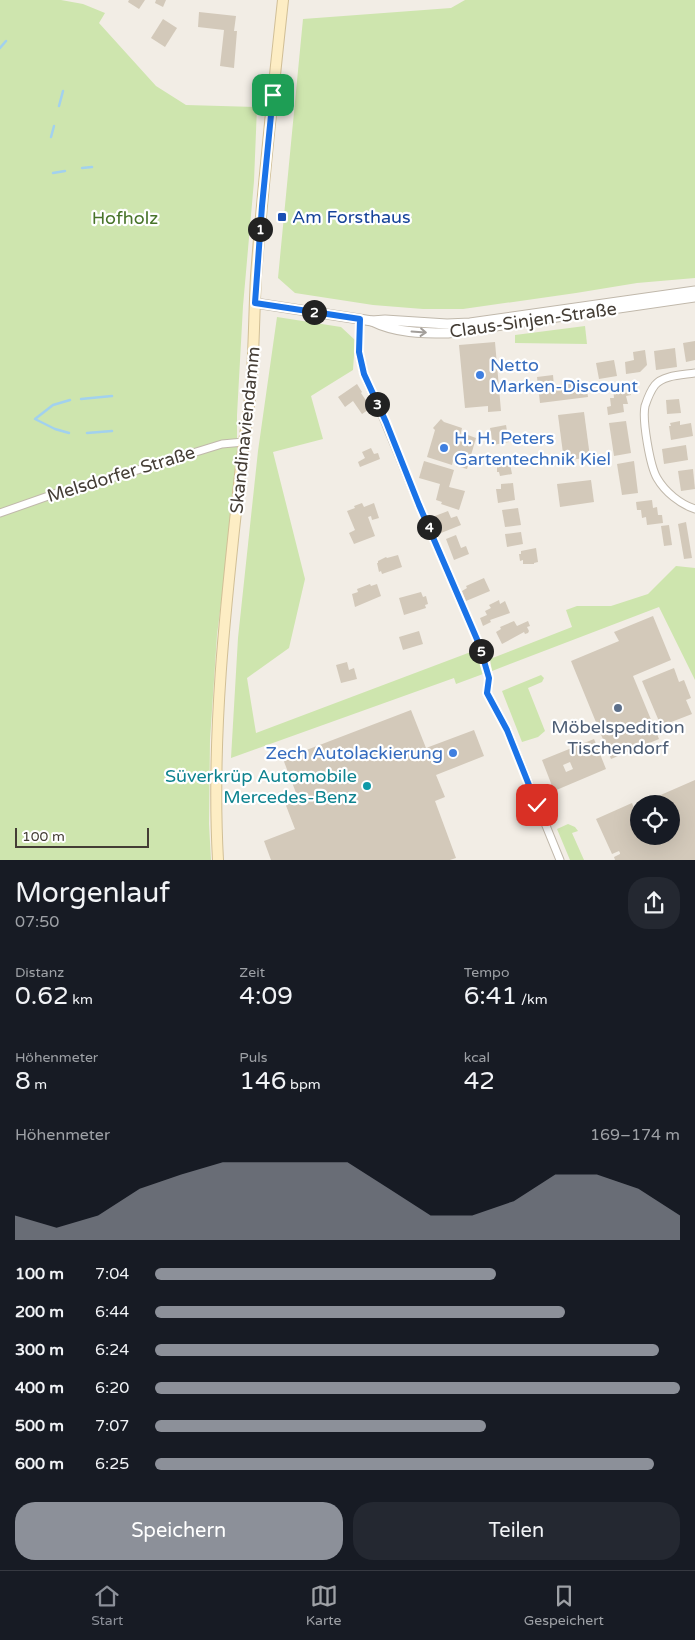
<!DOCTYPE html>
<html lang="de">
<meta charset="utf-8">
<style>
:root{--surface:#171b24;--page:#242831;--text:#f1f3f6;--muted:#9ea1a6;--line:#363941;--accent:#8c9099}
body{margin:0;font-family:"Varela Round",sans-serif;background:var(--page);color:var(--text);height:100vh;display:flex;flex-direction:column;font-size:19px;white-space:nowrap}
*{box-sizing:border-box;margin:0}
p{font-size:16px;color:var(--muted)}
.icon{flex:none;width:28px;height:28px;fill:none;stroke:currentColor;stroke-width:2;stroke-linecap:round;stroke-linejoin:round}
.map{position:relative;height:860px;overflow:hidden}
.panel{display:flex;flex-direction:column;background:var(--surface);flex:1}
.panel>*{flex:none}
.tools{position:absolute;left:630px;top:795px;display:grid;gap:10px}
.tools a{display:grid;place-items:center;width:50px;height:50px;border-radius:50%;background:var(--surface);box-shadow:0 5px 20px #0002;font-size:25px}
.scale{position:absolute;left:15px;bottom:12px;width:134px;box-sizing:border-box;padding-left:5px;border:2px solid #443d35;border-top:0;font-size:14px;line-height:18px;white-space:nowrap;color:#443d35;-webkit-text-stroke:4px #fff;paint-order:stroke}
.pin{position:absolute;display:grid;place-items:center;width:42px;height:42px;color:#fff;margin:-21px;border-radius:10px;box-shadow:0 2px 8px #0006}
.km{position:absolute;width:25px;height:25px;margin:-12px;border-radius:50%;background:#222;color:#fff;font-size:14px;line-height:25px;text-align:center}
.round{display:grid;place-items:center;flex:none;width:52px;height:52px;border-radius:20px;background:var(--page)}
.headline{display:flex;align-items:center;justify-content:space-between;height:85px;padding:0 15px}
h1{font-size:28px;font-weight:600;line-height:38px}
.metrics{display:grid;grid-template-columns:repeat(3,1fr);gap:8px;height:85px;padding:5px 15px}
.metrics div{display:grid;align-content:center}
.metrics b{font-size:25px;font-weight:600}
.metrics small{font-size:14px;font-weight:400}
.metrics p{font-size:14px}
.chart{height:140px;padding:10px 15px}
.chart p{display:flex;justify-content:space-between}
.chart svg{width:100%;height:90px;margin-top:5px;fill:var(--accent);opacity:.7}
.button{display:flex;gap:10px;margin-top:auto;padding:10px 15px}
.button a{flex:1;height:58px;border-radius:20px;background:var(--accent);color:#fff;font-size:20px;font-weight:600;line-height:58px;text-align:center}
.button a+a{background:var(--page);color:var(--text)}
ul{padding:0 15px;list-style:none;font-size:16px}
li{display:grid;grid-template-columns:80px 60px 1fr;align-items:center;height:38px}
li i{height:12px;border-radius:6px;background:var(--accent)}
.dock{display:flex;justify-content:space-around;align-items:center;height:70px;border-top:1px solid var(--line);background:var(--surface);font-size:14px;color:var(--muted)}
.dock a{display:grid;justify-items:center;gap:2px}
.dock .on{color:var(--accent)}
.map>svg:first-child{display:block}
.green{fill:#cee5ae}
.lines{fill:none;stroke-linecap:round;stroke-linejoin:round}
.stream{stroke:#a2d1ee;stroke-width:2.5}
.building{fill:#d3c9ba;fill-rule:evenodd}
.minor-casing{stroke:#c0b8ab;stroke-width:9}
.tertiary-casing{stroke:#c0b8ab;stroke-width:11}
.secondary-casing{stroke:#d1bf96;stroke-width:12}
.minor{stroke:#fff;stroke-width:7}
.tertiary{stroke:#fff;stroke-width:9}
.secondary{stroke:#fdedc4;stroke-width:10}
.oneway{stroke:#a29e9a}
.route-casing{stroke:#fff;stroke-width:10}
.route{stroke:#1a73e8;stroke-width:6}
.transit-dot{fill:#1a4fb4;stroke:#fff;stroke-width:2}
.shop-dot{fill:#3f7fe0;stroke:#fff;stroke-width:2}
.service-dot{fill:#5c6f8a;stroke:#fff;stroke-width:2}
.culture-dot{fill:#0f9aa8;stroke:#fff;stroke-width:2}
.labels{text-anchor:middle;stroke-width:4.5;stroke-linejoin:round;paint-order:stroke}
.transit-label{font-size:18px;fill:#164399;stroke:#fff;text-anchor:start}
.park-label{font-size:18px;fill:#48742a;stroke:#fff}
.street-label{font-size:18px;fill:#443d35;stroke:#fff}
.shop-label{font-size:18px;fill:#366cbe;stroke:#fff;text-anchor:start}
.service-label{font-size:18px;fill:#4e5e75;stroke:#fff}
.culture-label{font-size:18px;fill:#0d838f;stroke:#fff;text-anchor:end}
</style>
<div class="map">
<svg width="695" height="860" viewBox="0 0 695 860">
<rect width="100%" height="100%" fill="#f2ede5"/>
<!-- green -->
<g class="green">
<path d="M0,0h61l22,4 22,9 -6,10 57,63 30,19 71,2 -3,74 -11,125 -6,109v60l-20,160 -7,105 -1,84 2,36h-211z"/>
<path d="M465,0h230v278l-58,5 -61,10 -113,16h-40l-50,-4 -78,-12 -17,-15 25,-259 148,-11z"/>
<path d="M277,317l64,10 14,13 -2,30 -42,26 12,43 -50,13 32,127 -16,69 -42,30 9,55 220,-83 7,24 -27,10 -2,-6 -223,80 7,-120 20,-187z"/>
<path d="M585,326l2,18 -72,-1v-8z"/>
<path d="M676,566l19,2v112l-36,-73 -167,64 -2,-12 82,-32 -6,-17 11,-4h34l37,-12z"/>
<path d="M541,675l3,3 -2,4 -14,6 17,43 -7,6 -16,5 -20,-51z"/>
<path d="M568,824l7,3 3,4 -6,2 12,27h-14l-13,-31z"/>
</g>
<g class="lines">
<!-- stream -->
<g class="stream">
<path d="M0,48l6,-7"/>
<path d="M59,106l4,-15"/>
<path d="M51,137l3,-11"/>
<path d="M82,168l10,-1"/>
<path d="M53,173l12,-2"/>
<path d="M81,399l31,-3"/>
<path d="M69,433l-14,-4 -20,-10 18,-14 17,-5"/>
<path d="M87,433l25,-2"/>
</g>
</g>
<!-- building -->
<g class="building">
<path d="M129,0h16l-6,9 -11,-7z"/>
<path d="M156,0h10l-3,7 -8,-4z"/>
<path d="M199,12l37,4 -2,15h3l-3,37 -14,-2 4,-36 -26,-3z"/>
<path d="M163,19l14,9 -12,19 -14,-9z"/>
<path d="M695,341v19l-9,2 -3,-19z"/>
<path d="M495,342l6,69 -13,1v-6l-23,2 -6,-63z"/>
<path d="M675,348l2,19 -21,3 -2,-19z"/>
<path d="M645,350l2,15 -7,7 -14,2 -1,-12 9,-2 -1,-8z"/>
<path d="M614,360l3,16 -18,3 -3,-16z"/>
<path d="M553,375l1,11 32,-4 2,15 -48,6 -3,-26z"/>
<path d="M357,384l5,8 -1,1 10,15 -9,6 -9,-13 -8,6 -7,-10z"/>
<path d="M629,387l2,8 -5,1 2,8h-5l1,8 -16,3 -1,-8 4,-1 -1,-8h4l-1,-9z"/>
<path d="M679,399l2,14 -14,1 -1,-14z"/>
<path d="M584,412l6,45 -26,4 -6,-46z"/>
<path d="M441,419l3,3 18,6 -3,13 3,1 3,-8 11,4 -9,31 -11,-3 2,-8 -4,-2 -2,9 -25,-8 8,-27 -2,-2z"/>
<path d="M626,421l5,32 -17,3 -5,-33z"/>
<path d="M680,421v4l11,-2 2,13 -22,4 -2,-14h2l-1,-3z"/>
<path d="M506,425l3,17 -16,3 -3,-17z"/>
<path d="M686,445l2,15 -24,4 -2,-15z"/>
<path d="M371,448l3,6 4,-1 2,6 -20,8 -2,-5 7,-4 -3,-6z"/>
<path d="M509,459l3,15 -12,2 -1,-4h-2v-11z"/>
<path d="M424,461l30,9 -5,17 16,4 -6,19 -18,-6 1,-2 -6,-2 4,-16 -21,-6z"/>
<path d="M634,461l4,32 -16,2 -5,-31z"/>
<path d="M693,469l2,20 -14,2 -3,-20z"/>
<path d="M591,480l3,22 -34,5 -3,-23z"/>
<path d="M513,483l2,17 -17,3 -2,-14h5v-5z"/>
<path d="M652,500l1,8 4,-1 1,8h4l1,8 -16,2 -1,-8 -4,1 -1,-8h-4l-1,-8z"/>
<path d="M362,503l2,4 10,-4 5,15 -7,2 -1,-4 -3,1 7,19 -21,8 -5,-11 6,-3 -8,-19 8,-3 -1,-2z"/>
<path d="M518,508l3,17 -16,2 -3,-17z"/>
<path d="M448,511l3,7 6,-2 4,9 -20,8 -6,-17z"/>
<path d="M686,522l6,36 -8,1 -6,-35z"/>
<path d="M669,525l3,20 -8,1 -3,-20z"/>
<path d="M521,532l2,12 -16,3 -2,-13z"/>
<path d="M456,535l5,13 5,-2 3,8 -15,6 -8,-21z"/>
<path d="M536,548l2,14 -4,1v1h-11v-4l-3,1 -1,-7h2v-3z"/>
<path d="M398,555l4,12 -20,7 -1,-3 -2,1 -2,-9h1v-2l8,-4 1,1z"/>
<path d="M484,578l6,13 -24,10 -4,-10 5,-3 -1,-2z"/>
<path d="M370,584l1,2 6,-2 4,12 -26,11 -3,-13 6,-2 -1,-3z"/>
<path d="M421,592l2,5 3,-1 2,8 -3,1 1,3 -22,7 -5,-17z"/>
<path d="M499,600l1,4 5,-3 5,12 -20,7 1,2 -8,4 -3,-8 7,-3 -2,-4 6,-3 -2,-3z"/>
<path d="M653,616l18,44 -38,16 26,63 -48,20 -40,-98 48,-20 -5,-9z"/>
<path d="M514,621l3,5 11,-5 2,5 -3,1 2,4 -1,2 -3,1 -1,-2 -22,12 -6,-12 5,-3 -1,-2z"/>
<path d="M419,631l4,13 -20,6 -4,-13z"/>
<path d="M347,662l2,8 5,-2 3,11 -16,4 -5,-18z"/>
<path d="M674,668l5,14 5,-2 7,18 -5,2 6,14 -31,12 -19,-45z"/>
<path d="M411,710l15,38 48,-18 10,26 -48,19 9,22 -10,4 21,57 -6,2h-179l-7,-19 31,-12 -10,-26 13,-5 -15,-39z"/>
<path d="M594,739l12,30 -52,22 -12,-31zM570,762l3,7 -7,3 -3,-7z"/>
<path d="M695,780v80h-80l-1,-3 6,-3v-1l-1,-2 -7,3 -16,-35 36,-16 3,8 4,-2v27h32v-32h-31z"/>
</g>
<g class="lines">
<defs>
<g id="minor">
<path d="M360,319l-1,33 5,22 21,48 34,83 60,139 10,34 -2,15 20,37 53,130"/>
<path d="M695,373c-12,2 -32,2 -40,12 -4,5 -8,15 -10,21 -3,14 5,60 12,72 8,14 23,26 38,31"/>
<path d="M0,513l57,-20 19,-4 146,-45 22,-2"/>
</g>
<g id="tertiary">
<path d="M255,303l117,18 13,-1 62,4 23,-1 225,-32"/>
<path d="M372,321c24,12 50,12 76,12l247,-36"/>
</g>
<path id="secondary" d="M218,860c-7,-128 8,-258 22,-385 3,-29 8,-57 11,-86 3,-38 3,-75 5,-113 7,-92 17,-184 27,-276"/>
</defs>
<!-- minor casing -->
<use href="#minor" class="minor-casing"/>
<!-- tertiary casing -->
<use href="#tertiary" class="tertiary-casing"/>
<!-- secondary casing -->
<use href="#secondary" class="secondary-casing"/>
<!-- minor -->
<use href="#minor" class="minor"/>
<!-- tertiary -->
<use href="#tertiary" class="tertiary"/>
<!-- secondary -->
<use href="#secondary" class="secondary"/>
</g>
<!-- one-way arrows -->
<defs><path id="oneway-shaft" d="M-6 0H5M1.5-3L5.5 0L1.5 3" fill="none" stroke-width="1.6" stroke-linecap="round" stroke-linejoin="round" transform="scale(1.25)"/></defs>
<use class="oneway" href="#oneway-shaft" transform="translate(419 332) rotate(4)"/>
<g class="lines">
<defs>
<path id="route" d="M273,95l-11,111 -7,97 105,16 -1,33 5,22 22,48 33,83 60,139 10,34 -2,15 20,37 30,75"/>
</defs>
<!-- route casing -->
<use href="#route" class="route-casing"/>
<!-- route -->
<use href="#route" class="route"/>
</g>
<!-- markers -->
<rect class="transit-dot" x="277" y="212" width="10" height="10" rx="2.5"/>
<g class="shop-dot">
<circle cx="480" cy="375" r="5"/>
<circle cx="444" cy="448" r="5"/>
<circle cx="453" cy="753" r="5"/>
</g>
<circle class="service-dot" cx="618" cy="708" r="5"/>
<circle class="culture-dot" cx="367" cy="786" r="5"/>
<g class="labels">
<!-- transit labels -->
<g class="transit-label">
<text x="292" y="223">Am Forsthaus</text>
</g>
<!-- park labels -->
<g class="park-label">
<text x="125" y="224">Hofholz</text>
</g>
<!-- street labels -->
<g class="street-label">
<text transform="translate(533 320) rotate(-8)" y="6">Claus-Sinjen-Straße</text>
<text transform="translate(245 430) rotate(-84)" y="6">Skandinaviendamm</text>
<text transform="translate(121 474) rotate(-17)" y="6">Melsdorfer Straße</text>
</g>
<!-- shop labels -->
<g class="shop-label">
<text x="490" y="371">Netto<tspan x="490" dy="21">Marken-Discount</tspan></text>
<text x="454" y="444">H. H. Peters<tspan x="454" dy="21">Gartentechnik Kiel</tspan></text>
<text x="443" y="759" text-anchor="end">Zech Autolackierung</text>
</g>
<!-- service labels -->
<g class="service-label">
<text x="618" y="733">Möbelspedition<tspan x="618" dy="21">Tischendorf</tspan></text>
</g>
<!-- culture labels -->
<g class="culture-label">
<text x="357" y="782">Süverkrüp Automobile<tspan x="357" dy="21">Mercedes-Benz</tspan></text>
</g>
</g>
</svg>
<div class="tools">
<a><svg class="icon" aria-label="locate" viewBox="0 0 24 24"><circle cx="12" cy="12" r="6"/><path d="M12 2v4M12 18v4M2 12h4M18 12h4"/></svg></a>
</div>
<div class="scale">100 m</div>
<div class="pin" style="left:273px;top:95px;background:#1e9e55"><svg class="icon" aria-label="arrive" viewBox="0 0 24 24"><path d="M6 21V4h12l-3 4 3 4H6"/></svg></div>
<div class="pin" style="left:537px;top:805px;background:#d93025"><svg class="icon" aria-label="check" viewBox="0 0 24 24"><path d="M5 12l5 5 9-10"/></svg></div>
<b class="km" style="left:260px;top:229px">1</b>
<b class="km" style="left:314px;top:312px">2</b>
<b class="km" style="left:377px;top:404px">3</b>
<b class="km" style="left:429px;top:527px">4</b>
<b class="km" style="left:481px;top:651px">5</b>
</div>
<section class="panel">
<div class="headline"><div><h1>Morgenlauf</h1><p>07:50</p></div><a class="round"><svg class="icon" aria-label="share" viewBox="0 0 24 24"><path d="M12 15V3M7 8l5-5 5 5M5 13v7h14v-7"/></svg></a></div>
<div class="metrics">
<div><p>Distanz</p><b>0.62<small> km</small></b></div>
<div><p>Zeit</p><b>4:09</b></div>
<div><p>Tempo</p><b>6:41<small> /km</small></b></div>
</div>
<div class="metrics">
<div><p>Höhenmeter</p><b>8<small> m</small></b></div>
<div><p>Puls</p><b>146<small> bpm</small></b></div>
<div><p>kcal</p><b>42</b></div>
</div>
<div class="chart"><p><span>Höhenmeter</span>169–174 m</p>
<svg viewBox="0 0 160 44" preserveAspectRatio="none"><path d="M0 44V32L10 38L20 32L30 19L40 12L50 6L60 6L70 6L80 6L90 19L100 32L110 32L120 25L130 12L140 12L150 19L160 32V44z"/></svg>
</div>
<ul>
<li><b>100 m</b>7:04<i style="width:65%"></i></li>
<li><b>200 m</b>6:44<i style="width:78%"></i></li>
<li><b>300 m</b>6:24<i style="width:96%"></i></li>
<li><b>400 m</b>6:20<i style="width:100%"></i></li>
<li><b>500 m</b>7:07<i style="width:63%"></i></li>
<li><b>600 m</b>6:25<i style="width:95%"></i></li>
</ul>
<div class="button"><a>Speichern</a><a>Teilen</a></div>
</section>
<nav class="dock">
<a class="on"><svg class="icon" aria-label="home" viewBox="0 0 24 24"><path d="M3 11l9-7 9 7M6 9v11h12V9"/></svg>Start</a>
<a><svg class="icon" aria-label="map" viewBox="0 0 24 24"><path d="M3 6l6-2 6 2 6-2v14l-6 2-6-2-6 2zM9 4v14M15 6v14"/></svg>Karte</a>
<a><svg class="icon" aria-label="saved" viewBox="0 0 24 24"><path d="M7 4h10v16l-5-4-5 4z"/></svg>Gespeichert</a>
</nav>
